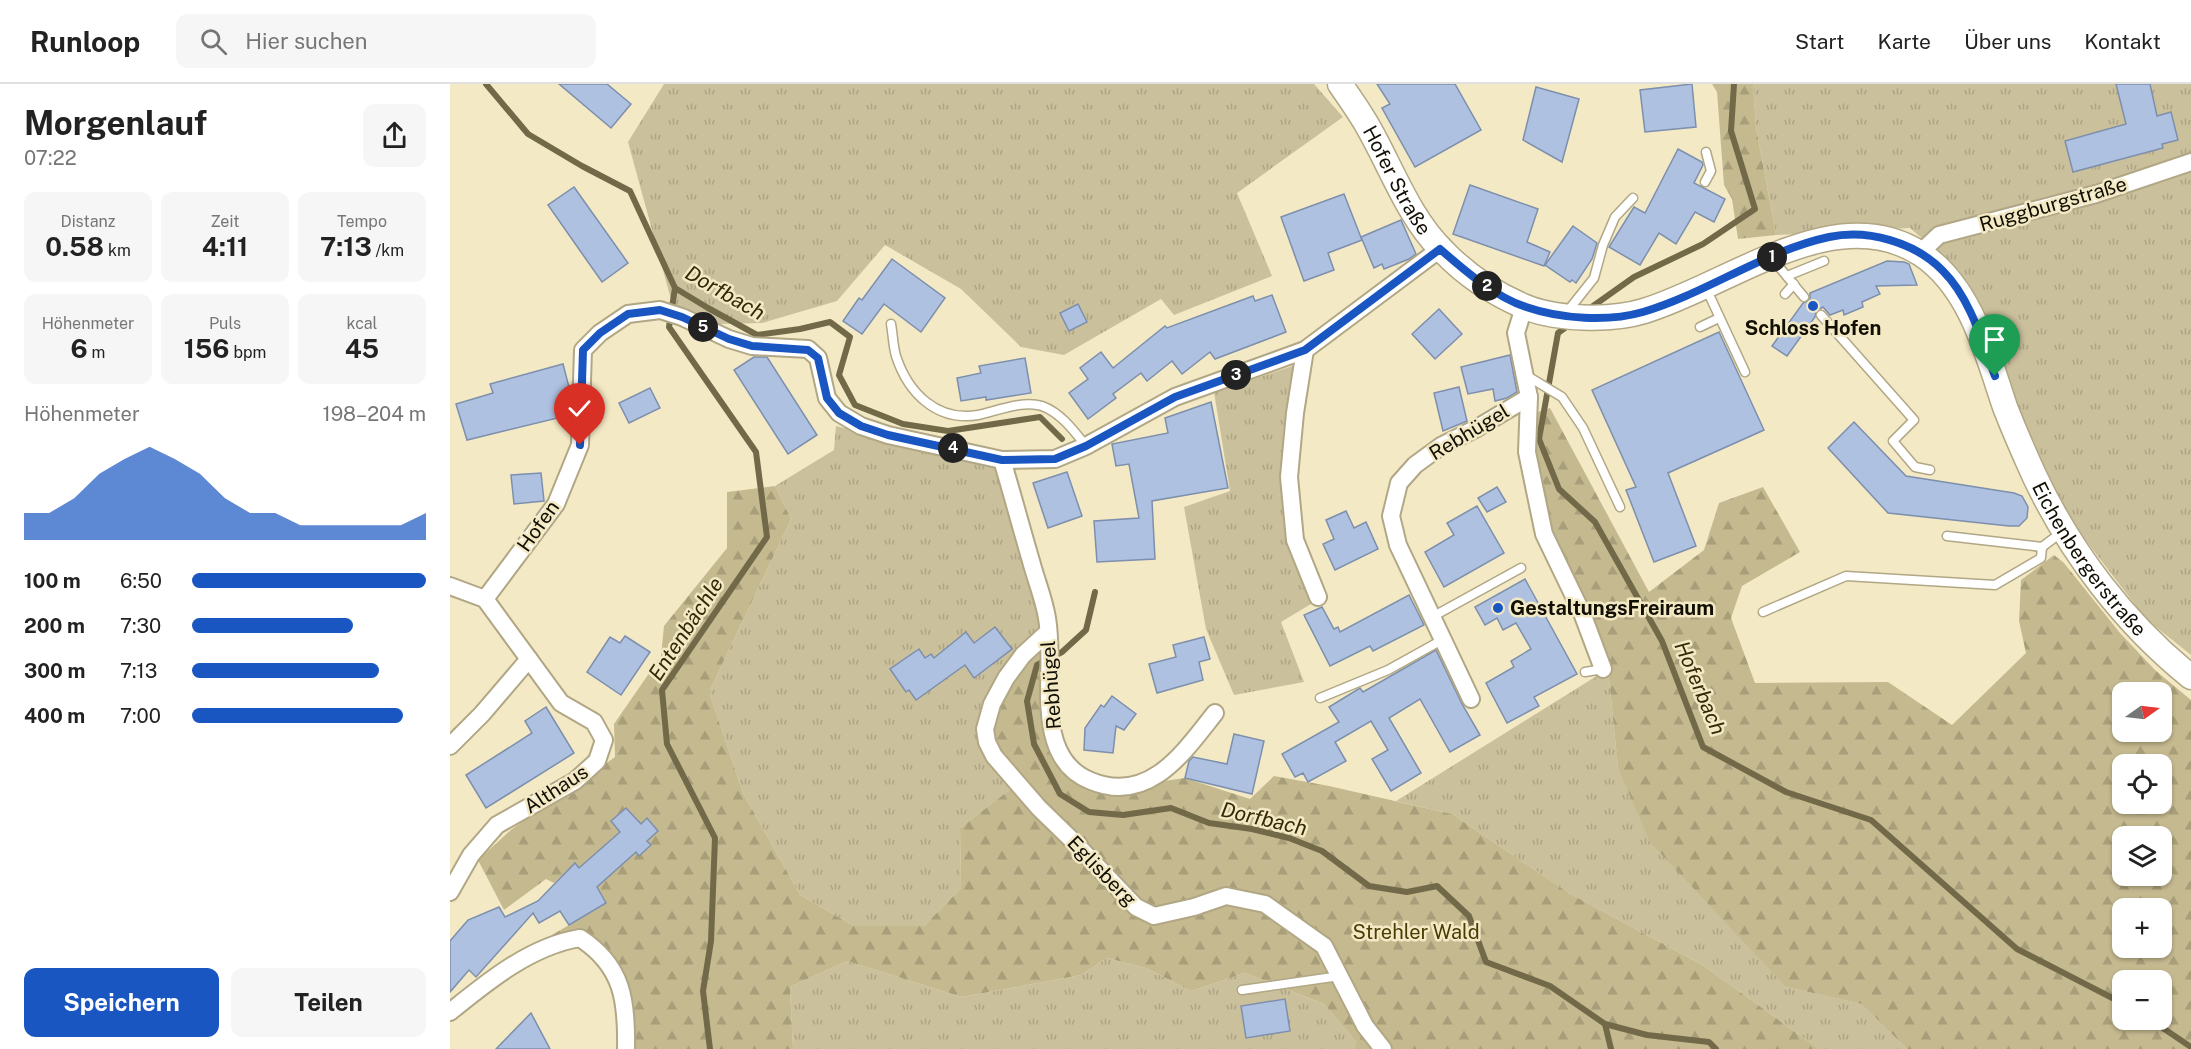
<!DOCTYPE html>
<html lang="de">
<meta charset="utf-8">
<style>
:root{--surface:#fff;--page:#f6f6f6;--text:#222;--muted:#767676;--line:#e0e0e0;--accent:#1a56c2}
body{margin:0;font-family:"Public Sans",sans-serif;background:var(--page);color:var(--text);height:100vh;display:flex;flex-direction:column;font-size:22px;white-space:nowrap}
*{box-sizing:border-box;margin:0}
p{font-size:20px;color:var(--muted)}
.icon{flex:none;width:33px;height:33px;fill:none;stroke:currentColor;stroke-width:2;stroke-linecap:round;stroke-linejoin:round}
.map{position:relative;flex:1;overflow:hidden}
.side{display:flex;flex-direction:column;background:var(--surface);width:450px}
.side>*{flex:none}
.needle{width:39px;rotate:76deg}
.controls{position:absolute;left:1662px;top:598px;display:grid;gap:12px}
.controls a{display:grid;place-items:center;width:60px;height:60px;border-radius:12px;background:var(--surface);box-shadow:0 2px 4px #0004;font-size:30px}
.pin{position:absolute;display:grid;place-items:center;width:51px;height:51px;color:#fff;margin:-62px -26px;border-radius:50% 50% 50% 0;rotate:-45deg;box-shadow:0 0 6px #0007}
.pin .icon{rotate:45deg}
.km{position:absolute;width:30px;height:30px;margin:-15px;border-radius:50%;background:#222;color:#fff;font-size:16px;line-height:30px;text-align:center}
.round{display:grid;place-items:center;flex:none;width:63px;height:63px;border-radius:12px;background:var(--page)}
.summary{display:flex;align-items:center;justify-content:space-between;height:102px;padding:0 24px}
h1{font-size:33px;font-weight:700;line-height:45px}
.figures{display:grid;grid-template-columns:repeat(3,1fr);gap:9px;height:102px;padding:6px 24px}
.figures div{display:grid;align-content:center;border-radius:12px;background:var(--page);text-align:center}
.figures b{font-size:26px;font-weight:700}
.figures small{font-size:16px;font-weight:400}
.figures p{font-size:16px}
.chart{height:168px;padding:12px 24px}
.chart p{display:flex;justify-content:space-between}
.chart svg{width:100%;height:108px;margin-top:6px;fill:var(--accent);opacity:.7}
.action{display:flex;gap:12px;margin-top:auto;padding:12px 24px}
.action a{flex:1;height:69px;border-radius:12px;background:var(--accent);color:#fff;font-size:24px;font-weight:700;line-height:69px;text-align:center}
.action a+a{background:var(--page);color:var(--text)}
ul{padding:0 24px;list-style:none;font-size:20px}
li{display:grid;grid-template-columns:96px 72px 1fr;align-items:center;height:45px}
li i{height:15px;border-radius:8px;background:var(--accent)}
header{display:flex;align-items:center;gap:36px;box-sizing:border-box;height:84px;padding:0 30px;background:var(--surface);border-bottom:2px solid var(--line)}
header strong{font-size:28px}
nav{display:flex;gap:33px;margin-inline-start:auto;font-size:21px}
.search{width:420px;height:54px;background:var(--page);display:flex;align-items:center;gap:15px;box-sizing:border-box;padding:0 21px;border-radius:12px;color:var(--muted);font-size:22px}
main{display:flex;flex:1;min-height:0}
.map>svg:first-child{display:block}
.grass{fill:url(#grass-tufts)}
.forest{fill:url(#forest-firs);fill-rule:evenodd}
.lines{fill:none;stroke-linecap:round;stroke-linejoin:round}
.stream{stroke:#726949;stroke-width:6}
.building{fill:#aec1e0;stroke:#7d8fac;stroke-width:1.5}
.lane-casing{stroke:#b1a785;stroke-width:11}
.street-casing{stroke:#b1a785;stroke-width:20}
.secondary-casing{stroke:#b1a785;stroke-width:27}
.lane{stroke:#fff;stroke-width:8}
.street{stroke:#fff;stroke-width:16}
.secondary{stroke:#fff;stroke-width:24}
.route-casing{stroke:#fff;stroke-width:12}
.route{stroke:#1a56c2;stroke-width:8}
.poi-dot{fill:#1a56c2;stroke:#f3e9c5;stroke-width:2}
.labels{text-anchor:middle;stroke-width:5;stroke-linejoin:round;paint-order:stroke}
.street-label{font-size:20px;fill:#110e03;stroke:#f3e9c5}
.poi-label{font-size:20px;font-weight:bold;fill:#110e03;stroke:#f3e9c5}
.park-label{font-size:20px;fill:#483b04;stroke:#f3e9c5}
.water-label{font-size:21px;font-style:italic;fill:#332905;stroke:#f3e9c5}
</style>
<header>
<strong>Runloop</strong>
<div class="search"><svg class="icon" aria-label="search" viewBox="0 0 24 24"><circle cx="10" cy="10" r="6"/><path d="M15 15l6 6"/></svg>Hier suchen</div>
<nav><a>Start</a><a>Karte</a><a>Über uns</a><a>Kontakt</a></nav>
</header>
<main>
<section class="side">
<div class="summary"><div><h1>Morgenlauf</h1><p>07:22</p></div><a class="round"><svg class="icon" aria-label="share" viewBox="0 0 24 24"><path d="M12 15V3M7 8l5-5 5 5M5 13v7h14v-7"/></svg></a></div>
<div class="figures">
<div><p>Distanz</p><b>0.58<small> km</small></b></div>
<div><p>Zeit</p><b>4:11</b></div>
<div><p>Tempo</p><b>7:13<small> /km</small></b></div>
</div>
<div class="figures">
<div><p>Höhenmeter</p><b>6<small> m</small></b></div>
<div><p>Puls</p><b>156<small> bpm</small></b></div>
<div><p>kcal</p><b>45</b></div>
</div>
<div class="chart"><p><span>Höhenmeter</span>198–204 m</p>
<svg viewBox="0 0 160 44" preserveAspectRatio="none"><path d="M0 44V33L10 33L20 27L30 17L40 11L50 6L60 11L70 17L80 27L90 33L100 33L110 38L120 38L130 38L140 38L150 38L160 33V44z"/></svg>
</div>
<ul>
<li><b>100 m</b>6:50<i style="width:100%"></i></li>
<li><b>200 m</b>7:30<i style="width:69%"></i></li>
<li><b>300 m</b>7:13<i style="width:80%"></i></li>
<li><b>400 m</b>7:00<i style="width:90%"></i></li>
</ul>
<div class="action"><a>Speichern</a><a>Teilen</a></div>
</section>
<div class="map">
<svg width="1741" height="965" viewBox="0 0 1741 965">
<defs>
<pattern id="grass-tufts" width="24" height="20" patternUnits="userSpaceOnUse" patternTransform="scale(1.5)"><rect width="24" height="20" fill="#cbc09c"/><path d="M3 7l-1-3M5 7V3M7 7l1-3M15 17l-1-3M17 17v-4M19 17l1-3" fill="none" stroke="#ada485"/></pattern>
<pattern id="forest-firs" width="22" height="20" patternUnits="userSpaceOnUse" patternTransform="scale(1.5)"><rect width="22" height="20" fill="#c5b98f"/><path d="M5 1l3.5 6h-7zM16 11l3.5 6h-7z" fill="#a89e7a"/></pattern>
</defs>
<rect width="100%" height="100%" fill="#f3e9c5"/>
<!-- grass -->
<g class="grass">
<path d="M214,0h650l29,33 -106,76 35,83 -98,39 -13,-16 -97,56 -43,-8 -60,-58 -76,-44 -48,56 -75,22 -84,2 -50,-183z"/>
<path d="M1303,0h438v571l-45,-36 -82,-107 -106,-242 -48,-42 -134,7 -20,-108z"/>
<path d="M843,282l-8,166 26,72 -30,18 23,60 -70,13 -28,-66 -22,-122 46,-16 -16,-99z"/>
<path d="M386,342l158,38 54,168 -36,156 -52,40 1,60 -37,38h-70l-54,-31 -57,-102 -34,-101 82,-173 -16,-33 59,-36z"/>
<path d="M1158,585l10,99 168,219 77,17 44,45h-88l-115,-83 -135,-73 -117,-79 -56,-13z"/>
<path d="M657,874l39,10 45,23 54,-18 79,31 32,38 -2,7h-561l-3,-62 57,-26 115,36 119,-22z"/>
</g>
<!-- forest -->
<g class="forest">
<path d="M1262,0h41l3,43 20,108 -38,4 -6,-40 -8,-14 -7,-93z"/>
<path d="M1100,324l99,184 55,-42 15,-47 44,-16 37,65 -58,34 -11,32 24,65 133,-1 64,43 74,-72 -7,-32 2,-41 33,-25 10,8 56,70 35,37 36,30v349h-284l-45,-45 -76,-17 -136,-145 -32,-74 -10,-99 -62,-136 -15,-81 1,-38zM1672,609h40v39h-40zM1672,681h40v39h-40zM1672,753h40v39h-40zM1672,825h40v39h-40zM1672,897h40v39h-40z"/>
<path d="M325,402l16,33 -82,173 34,101 57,102 54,31h70l37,-38 -1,-60 52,-40 -27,-59 7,-25 56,-72 3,78 27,66 64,8 43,-6 65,21 24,-23 55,10 123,28 117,79 135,73 115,83h-465l2,-7 -32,-38 -79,-31 -54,18 -45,-23 -39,-10 -26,17 -119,22 -115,-36 -57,26 3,62h-167l1,-27 -30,-73 -32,-9 -18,-2 59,-35 -18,-32 -5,2 -8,-10 -21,20 -8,-4 -42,31 -26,-50 34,-31 103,-72 -1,-33 47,-68 3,-30 63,-78v-56z"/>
</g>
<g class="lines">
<!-- stream -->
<g class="stream">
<path d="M36,0l42,50 54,32 48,25 45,97 33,20 49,27 43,-6 30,-7 20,15 -11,38 16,30 48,19 45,7 92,-14 22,22"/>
<path d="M225,204l-6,39 87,125 11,85 -105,153 5,54 48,94 -4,103 -8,50 7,58"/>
<path d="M1136,227l48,-34 69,-33 52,-35 -24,-78 3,-47"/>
<path d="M1119,241l-11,8 -19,106 20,50 36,33 67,119 41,106 83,45 85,28 146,129 105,54"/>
<path d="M645,508l-9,38 -24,22 -25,13 -10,36 7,43 26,50 29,18 34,3 48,-7 38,15 43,6 37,9 33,13 47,35 38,6 30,-6 32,30 17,46 64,24 55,38 6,25"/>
<path d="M1701,936l40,27"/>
<path d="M1155,940l42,11 62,7 7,7"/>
</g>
</g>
<!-- building -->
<g class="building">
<path d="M109,0h48l24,20 -20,24z"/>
<path d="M927,0h78l26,46 -66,37 -33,-59 8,-4z"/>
<path d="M1242,0l4,43 -51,5 -5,-42z"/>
<path d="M1666,0h34l7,32 14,-4 7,28 -16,4 1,4 -90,24 -8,-31 61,-17z"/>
<path d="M1086,3l43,12 -17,63 -39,-22z"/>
<path d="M1228,65l24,13 1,3 -9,18 31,16 -11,23 -19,-10 -19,32 -17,-11 -19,32 -31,-18 25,-40 11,6z"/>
<path d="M1020,101l68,24 -11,33 23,10 -6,14 -91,-32z"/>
<path d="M124,103l54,76 -26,19 -54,-77z"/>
<path d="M894,110l18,46 -34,13 6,17 -30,11 -23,-64z"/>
<path d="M951,136l15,34 -7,5 -25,10 -2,-5 -8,4 -13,-31z"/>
<path d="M1123,142l24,17 -5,16 -16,24 -4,-3 -2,2 -25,-17z"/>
<path d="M442,175l53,39 -24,34 -37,-28 -22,30 -19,-13 16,-23 3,2z"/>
<path d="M1437,177l17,1 5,2 8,21 -41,1 4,8 -18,8 1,5 -19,8 -1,-5 -13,5 -7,-8 -7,4 -1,6 -28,39 -15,-10 31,-43 7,-3v-7z"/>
<path d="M822,211l14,37 -71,27 -5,-7 -28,22 -10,-13 -25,20 -6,-8 -28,21 3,4 -28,21 -19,-26 19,-14 -8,-11 21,-16 12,16 52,-42 2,2 86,-32 2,5z"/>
<path d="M628,220l9,18 -18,9 -9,-18z"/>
<path d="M989,225l23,25 -27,25 -23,-25z"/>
<path d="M1269,248l45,98 -96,43 28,73 -42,16 -28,-72 10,-3 -44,-97z"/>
<path d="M1060,271l7,37 -10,6 -12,3 -2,-12 -25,5 -7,-27z"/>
<path d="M304,273h13l50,78 -29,19 -54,-84z"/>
<path d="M575,274l6,35 -45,7v-3l-25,4 -4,-23 24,-5 -2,-7z"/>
<path d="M113,280l8,31 -1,20 -103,25 -11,-36 37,-11 -3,-9z"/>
<path d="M1009,303l8,34 -24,10 -9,-38z"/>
<path d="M200,304l10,20 -31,15 -10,-20z"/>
<path d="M761,318l17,86 -76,13 3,58 -58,3 -3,-41 45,-3 -10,-54 -13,2 -4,-22 56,-11 -3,-15z"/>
<path d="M1404,338l52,54 108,17 8,3 6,11 -1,11 -8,8h-10l-121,-13 -60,-65z"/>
<path d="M617,388l15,44 -34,12 -15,-45z"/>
<path d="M91,389l3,28 -30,3 -3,-29z"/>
<path d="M1047,403l9,15 -19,10 -9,-14z"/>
<path d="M1027,422l27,47 -60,34 -19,-35 29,-17 -7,-12z"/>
<path d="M896,427l8,17 12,-6 12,27 -43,21 -12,-26 11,-5 -8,-19z"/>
<path d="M1075,495l52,95 -43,23 5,9 -32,17 -21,-40 28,-16 -3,-6 20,-12 -15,-26 -13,7 -6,-12 -12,7 -10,-18z"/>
<path d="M959,511l15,30 -51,26 -3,-5 -40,20 -26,-51 18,-8 12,22 4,-2 2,5z"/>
<path d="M545,543l17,22 -38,29 -9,-13 -49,35 -7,-10 -3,2 -16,-23 29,-20 6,9 6,-4 3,4 32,-26 8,11z"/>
<path d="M175,552l25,16 -29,43 -34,-23 23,-35 10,6z"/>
<path d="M754,553l6,22 -11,3 4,18 -46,13 -8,-29 27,-7 -3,-12z"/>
<path d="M986,566l26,54 18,31 -30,17 -30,-53 -31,19 32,55 -30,18 -19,-32 16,-9 -17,-29 -36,21 11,19 -38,21 -5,-9 -8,4 -13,-23 57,-32 -10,-15 31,-19 3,4z"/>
<path d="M662,612l24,18 -12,16 -8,-4 -3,27 -29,-3 1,-22 16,-23 3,2z"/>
<path d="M96,623l28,46 -88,55 -20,-33 66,-42 -7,-12z"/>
<path d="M784,650l30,7 -12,53 -67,-16 4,-17 4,-4 34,7z"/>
<path d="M176,724l15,16 6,-6 11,13 -11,10 4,4 -12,11 -3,-4 -39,35 9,16 -37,22 -9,-14 -21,12 -6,-10 -57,64 -7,-7 -19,22v-51l18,-21 31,-13 6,10 33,-16 37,-38 4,5 41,-36 -9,-11z"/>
<path d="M835,915l5,32 -44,7 -5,-32z"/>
<path d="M81,929l19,36h-54z"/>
</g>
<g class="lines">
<defs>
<g id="lane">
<path d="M1255,98l6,-11 -5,-19"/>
<path d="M1326,172l4,12 24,29"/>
<path d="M1337,192l37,-15"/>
<path d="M1256,204l39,84"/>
<path d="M1335,210l9,-10"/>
<path d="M1117,228l27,-34 9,-33 12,-28 18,-19"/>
<path d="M1371,231l93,105 -21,21 22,26 15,3"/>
<path d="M441,240c2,11 2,22 5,32 12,37 41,66 82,59 19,-4 44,-15 64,-9 19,7 32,25 44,40"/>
<path d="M1250,243l19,-9"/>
<path d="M1074,290l38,23 21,31 37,79"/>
<path d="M1497,452l95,11 20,-15"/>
<path d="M1313,528l83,-36 149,9 46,-27 1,-11"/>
<path d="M982,533l89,-49"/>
<path d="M1135,588l18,-3"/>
<path d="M870,614l68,-28 54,-30"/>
<path d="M792,906l98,-14"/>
</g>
<g id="street">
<path d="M1470,169l19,-18 157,-41 95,-32"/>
<path d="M1074,223l-8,26 13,64 -2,55 17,82 38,79 21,56"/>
<path d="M855,266l-10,63 -6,64 6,63 23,57"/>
<path d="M552,376c10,33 19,67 29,101 5,19 13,38 16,57 7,40 -4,84 8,123 6,19 18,33 36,40 58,24 93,-29 124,-68"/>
<path d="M0,502l35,13 76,104 33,19 10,18 -7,21 -22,20 -78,44 -26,30 -21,37"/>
<path d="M35,515l71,-95 24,-59 3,-95 17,-17 28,-19 32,-4 22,7 47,22 23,7 56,3 10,9 9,40 12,15 22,13 27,9 114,25 53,-1 31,-13 89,-49 130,-47 135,-101"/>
<path d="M598,548l-25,23 -17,23 -14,26 -7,25 2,13 7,14 45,52 36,35 61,64 18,9 40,-9 32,-11 39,8 59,42 41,80 18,23"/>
<path d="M1021,615l-73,-154 -7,-29 8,-33 16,-18 26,-19 36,-18 52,-31"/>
<path d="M0,662l32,-32 47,-55"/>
<path d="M0,928c38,-31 81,-66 130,-74 43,28 47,63 46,111"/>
</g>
<g id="secondary">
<path id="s1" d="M890,0c9,13 19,27 27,41 24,41 41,92 76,126 22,23 50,42 80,55 31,14 89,15 121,5 84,-25 191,-113 277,-57 50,33 66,100 84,153 9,23 19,46 29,68 36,77 91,149 157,202"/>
</g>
</defs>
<!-- lane casing -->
<use href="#lane" class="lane-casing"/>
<!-- street casing -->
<use href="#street" class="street-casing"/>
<!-- secondary casing -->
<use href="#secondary" class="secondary-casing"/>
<!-- lane -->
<use href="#lane" class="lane"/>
<!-- street -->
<use href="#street" class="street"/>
<!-- secondary -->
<use href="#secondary" class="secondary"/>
</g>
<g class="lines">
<defs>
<path id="route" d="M130,361l3,-95 17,-17 28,-19 32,-4 22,7 47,22 23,7 56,4 10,8 9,40 12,15 22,13 27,9 114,25 53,-1 31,-13 89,-49 130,-47 135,-101c24,21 55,48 86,58 35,12 82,15 117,5 64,-19 121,-61 186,-75 39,-8 86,5 114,34 27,27 39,70 52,105"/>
</defs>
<!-- route casing -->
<use href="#route" class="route-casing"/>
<!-- route -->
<use href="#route" class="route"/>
</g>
<!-- markers -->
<g class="poi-dot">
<circle cx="1363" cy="222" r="6"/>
<circle cx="1048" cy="524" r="6"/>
</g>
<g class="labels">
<!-- street labels -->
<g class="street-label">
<text dy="7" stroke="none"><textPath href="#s1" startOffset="112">Hofer Straße</textPath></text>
<text transform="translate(1603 120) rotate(-16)" y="7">Ruggburgstraße</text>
<text transform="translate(1019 348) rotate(-31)" y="7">Rebhügel</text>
<text transform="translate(88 442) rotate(-55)" y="7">Hofen</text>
<text dy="7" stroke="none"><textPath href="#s1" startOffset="1065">Eichenbergerstraße</textPath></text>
<text transform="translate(601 601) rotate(-94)" y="7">Rebhügel</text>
<text transform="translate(106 705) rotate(-33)" y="7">Althaus</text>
<text transform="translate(652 787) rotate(46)" y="7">Eglisberg</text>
</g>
<!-- poi labels -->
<g class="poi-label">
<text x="1363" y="251">Schloss Hofen</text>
<text x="1060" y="531" text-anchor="start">GestaltungsFreiraum</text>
</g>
<!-- park labels -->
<g class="park-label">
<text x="966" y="855">Strehler Wald</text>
</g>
<!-- water labels -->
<g class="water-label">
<text transform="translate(275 209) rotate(30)" y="7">Dorfbach</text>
<text transform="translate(236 545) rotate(-57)" y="7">Entenbächle</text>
<text transform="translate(1250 604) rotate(67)" y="7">Hoferbach</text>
<text transform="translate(814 735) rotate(13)" y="7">Dorfbach</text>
</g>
</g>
</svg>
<div class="controls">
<a><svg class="needle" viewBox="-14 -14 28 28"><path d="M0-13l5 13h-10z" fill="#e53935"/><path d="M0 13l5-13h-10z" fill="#767676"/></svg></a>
<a><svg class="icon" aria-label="locate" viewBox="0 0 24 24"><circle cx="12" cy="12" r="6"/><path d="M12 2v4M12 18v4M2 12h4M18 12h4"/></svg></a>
<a><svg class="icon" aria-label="layers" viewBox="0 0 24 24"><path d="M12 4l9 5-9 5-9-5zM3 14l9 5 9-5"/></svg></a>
<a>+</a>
<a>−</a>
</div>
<div class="pin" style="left:1545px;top:292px;background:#1e9e55"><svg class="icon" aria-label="arrive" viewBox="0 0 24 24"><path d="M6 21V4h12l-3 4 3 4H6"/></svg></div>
<div class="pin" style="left:130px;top:361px;background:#d93025"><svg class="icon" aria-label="check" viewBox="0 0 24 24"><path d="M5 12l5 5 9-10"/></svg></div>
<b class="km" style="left:1322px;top:173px">1</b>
<b class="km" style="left:1037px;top:202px">2</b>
<b class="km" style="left:786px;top:291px">3</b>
<b class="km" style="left:503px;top:364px">4</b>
<b class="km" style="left:253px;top:243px">5</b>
</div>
</main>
